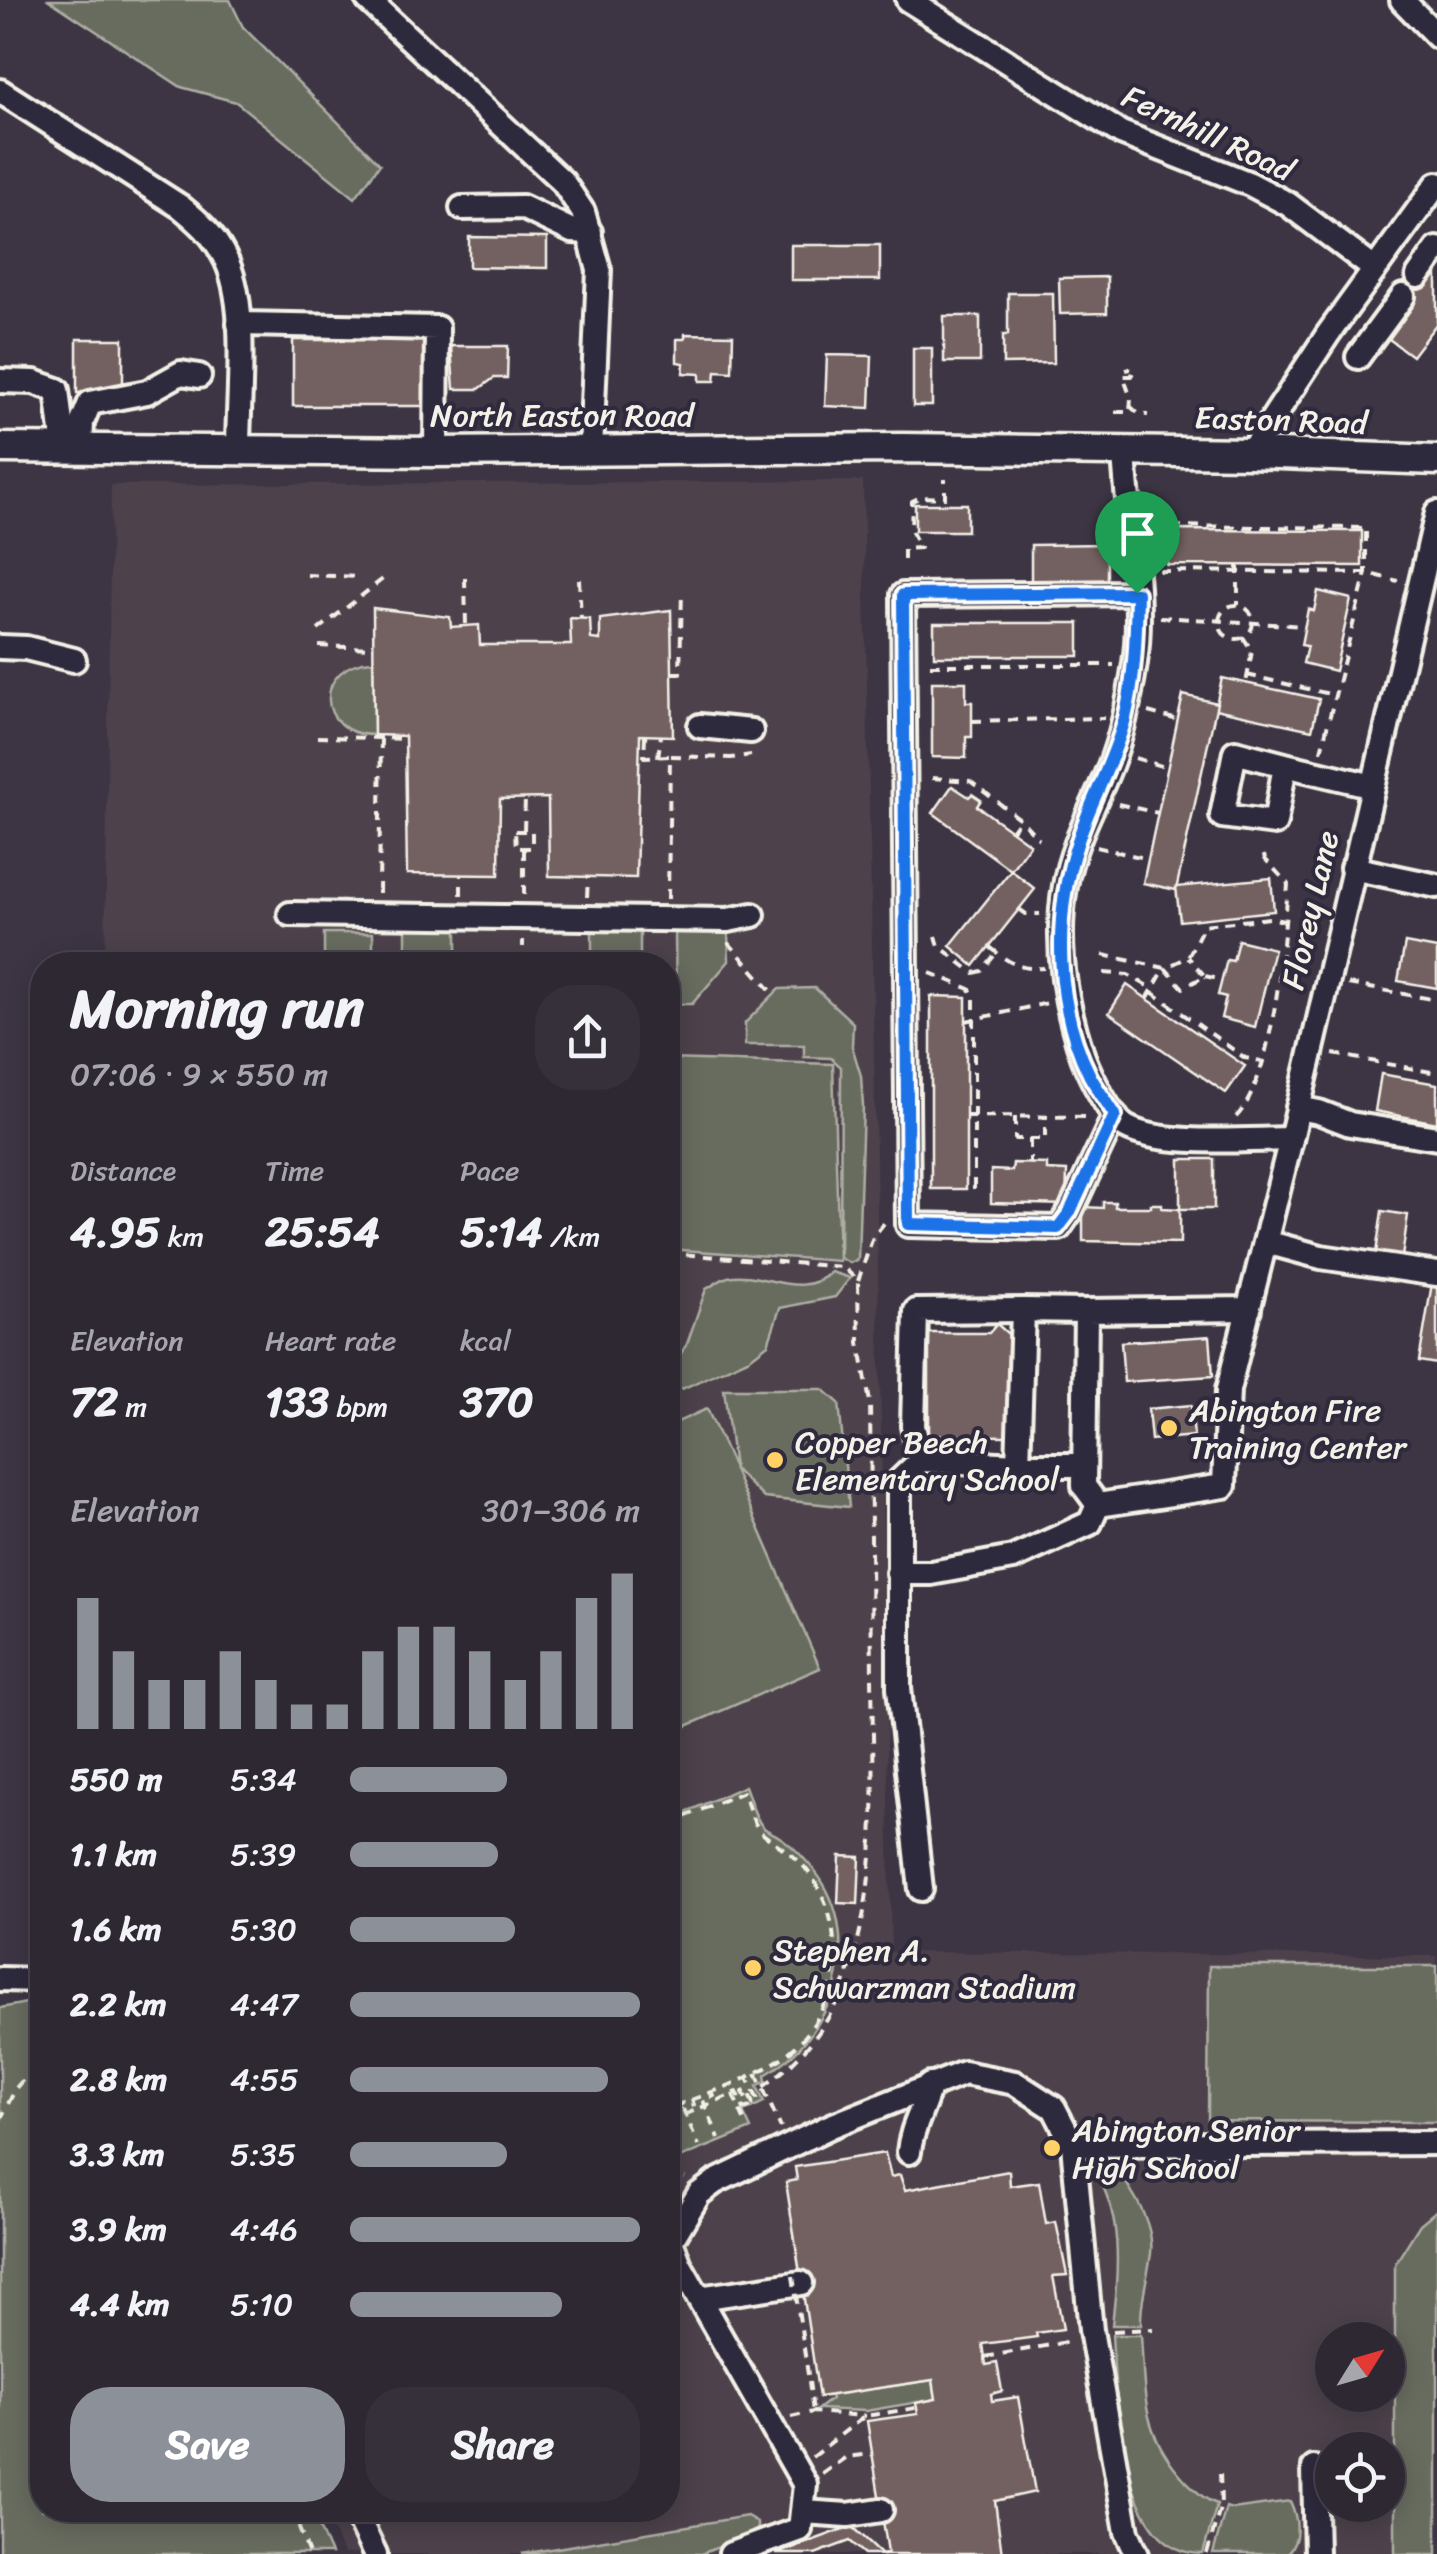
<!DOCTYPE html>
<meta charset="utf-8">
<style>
:root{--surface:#2e2833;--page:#36303b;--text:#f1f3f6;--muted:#a7a6ac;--line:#49444e;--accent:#8c9099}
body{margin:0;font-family:Sriracha,sans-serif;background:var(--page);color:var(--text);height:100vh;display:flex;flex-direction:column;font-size:38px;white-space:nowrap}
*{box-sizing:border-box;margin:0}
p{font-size:32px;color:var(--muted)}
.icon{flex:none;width:55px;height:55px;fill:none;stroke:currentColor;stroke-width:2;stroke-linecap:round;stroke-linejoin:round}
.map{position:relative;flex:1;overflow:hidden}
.drawer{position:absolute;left:30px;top:952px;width:650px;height:1570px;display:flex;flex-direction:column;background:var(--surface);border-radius:40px;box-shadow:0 5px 25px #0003,0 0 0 2px var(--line)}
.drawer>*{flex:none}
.needle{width:65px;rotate:53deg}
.fabs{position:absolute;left:1315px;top:2322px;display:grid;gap:20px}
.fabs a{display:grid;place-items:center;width:90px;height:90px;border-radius:50%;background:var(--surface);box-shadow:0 5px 25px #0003,0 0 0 2px var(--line);font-size:50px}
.pin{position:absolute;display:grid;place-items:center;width:85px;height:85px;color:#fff;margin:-102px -42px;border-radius:50% 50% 50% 0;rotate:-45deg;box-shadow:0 0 10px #0007}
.pin .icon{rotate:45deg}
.round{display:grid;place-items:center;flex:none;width:105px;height:105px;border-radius:40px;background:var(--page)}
.summary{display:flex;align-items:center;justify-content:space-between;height:170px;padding:0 40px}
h1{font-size:55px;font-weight:700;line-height:75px}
.figures{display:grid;grid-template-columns:repeat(3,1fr);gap:15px;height:170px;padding:10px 40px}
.figures div{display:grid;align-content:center}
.figures b{font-size:42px;font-weight:700}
.figures small{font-size:28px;font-weight:400}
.figures p{font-size:28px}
.chart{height:280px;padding:20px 40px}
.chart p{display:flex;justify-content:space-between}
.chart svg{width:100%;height:180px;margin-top:10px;stroke:var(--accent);stroke-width:6}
.action{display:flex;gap:20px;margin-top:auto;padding:20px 40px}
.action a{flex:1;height:115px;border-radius:40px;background:var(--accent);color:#fff;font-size:40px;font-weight:700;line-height:115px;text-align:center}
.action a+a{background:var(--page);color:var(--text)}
ul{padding:0 40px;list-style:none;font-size:32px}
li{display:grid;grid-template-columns:160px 120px 1fr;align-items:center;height:75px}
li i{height:25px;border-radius:12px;background:var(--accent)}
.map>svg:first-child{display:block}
.built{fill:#4d424c;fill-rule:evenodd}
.green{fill:#686c5f;stroke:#aeaea4;stroke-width:2.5}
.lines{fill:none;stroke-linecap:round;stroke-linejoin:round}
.stream{stroke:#909ea4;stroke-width:6}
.building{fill:#736060;stroke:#f4f1e8;stroke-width:2.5}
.minor-casing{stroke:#f4f1e8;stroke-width:30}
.major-casing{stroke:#f4f1e8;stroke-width:35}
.path{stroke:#f4f1e8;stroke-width:4;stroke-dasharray:10 8;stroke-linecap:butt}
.minor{stroke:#2f2a3d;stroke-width:22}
.major{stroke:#2f2a3d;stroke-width:28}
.path-bridge{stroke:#f4f1e8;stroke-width:4;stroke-dasharray:10 8;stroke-linecap:butt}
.route-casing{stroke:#fff;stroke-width:20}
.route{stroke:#1a73e8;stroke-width:12}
.poi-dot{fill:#ffd166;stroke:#2f2a3d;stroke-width:4}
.labels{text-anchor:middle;stroke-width:8;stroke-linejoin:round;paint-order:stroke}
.street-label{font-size:32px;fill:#f4f1e8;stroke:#2f2a3d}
.poi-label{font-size:32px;fill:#f4f1e8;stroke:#2f2a3d;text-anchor:start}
</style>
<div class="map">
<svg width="1437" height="2554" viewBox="0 0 1437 2554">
<rect width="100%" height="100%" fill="#3d3544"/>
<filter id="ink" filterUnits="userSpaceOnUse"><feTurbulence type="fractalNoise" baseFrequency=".01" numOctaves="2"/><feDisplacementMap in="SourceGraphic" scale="20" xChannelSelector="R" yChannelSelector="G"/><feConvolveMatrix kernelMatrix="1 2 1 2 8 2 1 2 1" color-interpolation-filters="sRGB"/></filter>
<g filter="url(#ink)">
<!-- built -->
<path class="built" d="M863,481l28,1471 546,4v598h-1094l-18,-44h343v-1545h-563l6,-480zM1332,2340h56v55h-56zM1332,2450h56v55h-56z"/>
<!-- green -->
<g class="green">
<path d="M49,0h181l13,27 137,137 -25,34 -119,-96 -55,-15z"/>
<path d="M373,661l1,74c-60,0 -60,-72 -1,-74z"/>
<path d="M406,928l51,1v36h-51z"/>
<rect x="592" y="931" width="48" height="34"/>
<rect x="324" y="933" width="49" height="32"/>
<path d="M675,933h53l1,28 -37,43h-16z"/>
<path d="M815,988l38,35 -1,23 9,30 2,30 -5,153 -8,4 -10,-5 1,-191 -10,-9 -27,-1v-12h-59v-22l34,-34z"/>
<path d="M668,1059l165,5 6,197 -171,-12z"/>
<path d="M831,1272l19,6 -15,19 -55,11 -12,36 -18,14 -68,31 -6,-2v-26l11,-17 19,-55c6,-3 15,-10 22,-12 33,-8 72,25 103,-5z"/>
<path d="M724,1389h99l16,14 10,104 -85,-9 -31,-30 87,200 -152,66v-308l39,-17 27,59z"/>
<path d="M745,1786c5,12 10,34 19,42 4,4 10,5 14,8 15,9 28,24 39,38 49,67 16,163 -52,201l1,6 -9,5 7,16 -21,10 8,17 -83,34v-343z"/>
<path d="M1209,1966h228v156l-229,-1z"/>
<path d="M42,2000v510h269l20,44h-331v-546z"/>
<path d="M1101,2154c23,20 54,67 50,99 -3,24 -11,48 -10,72h-29c6,-53 13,-114 -22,-160l5,-9z"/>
<path d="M1437,2210v344h-42v-290l25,-40z"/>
<path d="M1112,2335h29c4,62 0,98 45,146 10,10 17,18 31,23l-14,50c-85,0 -87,-160 -91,-219z"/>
<path d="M933,2380l3,19 -70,12 -48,-2 13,-10 -1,-4z"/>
<path d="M1290,2501c8,17 11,39 -3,53h-74l13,-47 6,2z"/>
<path d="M747,2516l10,6v10l-56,22h-179z"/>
</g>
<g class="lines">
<!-- stream -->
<path class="stream" d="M32,1944l10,-10"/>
</g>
<!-- building -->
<g class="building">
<path d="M469,237l78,1v30l-78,-1z"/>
<rect x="791" y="245" width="89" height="35"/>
<path d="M1437,259v64l-25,33 -23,-17 25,-34 -15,-12 15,-20z"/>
<path d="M1107,277v36l-47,1 -1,-36z"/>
<path d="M1008,293h45l1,70 -51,1v-29h5z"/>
<rect x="944" y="316" width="36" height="46"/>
<path d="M685,334l48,1 -1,37 -16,-1 -1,10h-15v-7l-17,-1 1,-10 -7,-1v-23h8z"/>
<path d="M359,337h66v69h-132v-66h66z"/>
<rect x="77" y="339" width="46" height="54"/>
<path d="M451,346h57l-1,32h-13l-15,11h-25z"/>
<rect x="913" y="348" width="19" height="58"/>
<path d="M827,355l45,1 -2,52 -45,-2z"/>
<rect x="915" y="504" width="52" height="27"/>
<path d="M1167,530l195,1v35l-195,-1z"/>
<path d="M1107,544v38h-76v-37z"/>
<path d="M1318,591l33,8 -16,72 -32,-8 4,-17 -6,-1 7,-36 6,2z"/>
<path d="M373,608l77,9 1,10 28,-2 1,20h91l-1,-27 20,1 1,20 9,1v-21l71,-9 2,126 -33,-1 -4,143 -87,-2 -1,-78 -48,1 -1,76 -92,-1 -2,-138 -31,-1z"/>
<rect x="934" y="623" width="145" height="33"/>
<path d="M1222,678l97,21 -7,31 -97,-21z"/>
<path d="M932,682h34v20h6v35h-6v21l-34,-1z"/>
<path d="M1183,695l34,8 -41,187 -33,-7z"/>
<path d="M952,786l17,11 3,-3 9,6 -4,6 53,38 -19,26 -78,-57z"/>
<path d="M1011,870l24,19 -61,77 -24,-20z"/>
<path d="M1271,878l3,33 -94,10 -4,-34z"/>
<path d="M1238,940l36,9 -19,78 -34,-9 5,-21 -8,-2 9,-35 6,1z"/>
<path d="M1405,943l32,6v39l-39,-7z"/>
<path d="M1127,985l118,81 -19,27 -117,-80z"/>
<path d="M931,996l35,1v192h-35z"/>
<path d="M1381,1074l56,10v39l-62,-12z"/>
<rect x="1180" y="1159" width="34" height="50"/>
<path d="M1013,1163l34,1v6l20,1 -1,34 -75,-2v-33l21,1z"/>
<path d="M1103,1202h12v5h36v-3h11v4l18,1v34l-97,-2v-34l20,1z"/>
<path d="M1382,1211l26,4 -6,42 -26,-4z"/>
<path d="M1432,1283l5,1v80l-18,-3z"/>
<path d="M997,1324l19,17 -8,9 -1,86 -78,-1v-102h60z"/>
<path d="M1210,1336l3,40 -89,6 -3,-40z"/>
<path d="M1191,1405l3,31 -43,4 -3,-31z"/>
<path d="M840,1856l20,1 -2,47 -20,-1z"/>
<path d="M885,2153l6,24 9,-2 5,15 104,-19 1,15 29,-4 7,42 10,-2 11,53 -14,1 10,53 -27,4 1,4 -54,7 3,21 11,-2 5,28 -11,3 1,7 26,-4 17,95 -40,9 7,53h-120l6,-2 -21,-131 51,-7 -2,-11 20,-4 -3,-19 -114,17 -33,-215 11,-2 -2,-13z"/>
<path d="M852,2526l30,28h-17l-15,-13 -35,13h-39z"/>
</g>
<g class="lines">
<defs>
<g id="minor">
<path d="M368,0l195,182 20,30 16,58 -8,180"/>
<path d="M908,0l213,133 129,51 38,20 85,64"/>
<path d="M1402,0l35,36"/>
<path d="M0,91l181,116c17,14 32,27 42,47 27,46 15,141 15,195"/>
<path d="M462,208l60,-1 50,24 18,1"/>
<path d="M1418,276l19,-27"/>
<path d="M239,324l198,4 -1,124"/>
<path d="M1358,357l45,-61"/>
<path d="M0,381l34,1 23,8 7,58"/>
<path d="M81,448l1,-26 8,-19 57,-11 34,-19 18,3"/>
<path d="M1124,451c3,70 21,142 11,212 -5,34 -12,70 -25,103 -15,39 -38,77 -45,120 -10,58 -1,115 18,171 7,18 27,60 43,70 35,20 124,12 165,12"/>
<path d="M1250,453l78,-119 109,-150"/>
<path d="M0,647l26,1 48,12"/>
<path d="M700,726l51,5"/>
<path d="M1285,765l-50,-13 -13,64 53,7 10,-58 88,21"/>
<path d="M1352,868l85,18"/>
<path d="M290,914l438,6 25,-5"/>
<path d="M1298,1108l21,4 31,12 87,14"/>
<path d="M1115,1115l-45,97 -11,16 -151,-3 -5,-630 234,-2"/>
<path d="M1266,1242l55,15 116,17"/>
<path d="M1249,1309l-163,2 -2,175 14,19 126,-19 4,-96 63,-251 146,-626"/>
<path d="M921,1460l-8,-34 3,-115 107,-1"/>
<path d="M1084,1465h-66l5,-155 63,1"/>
<path d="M898,1573h33l82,-15 77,-35 8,-18"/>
<path d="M921,1889l-22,-201v-207l22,-21 97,5"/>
<path d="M0,1979l42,1"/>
<path d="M1073,2145l18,185 36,202 10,22"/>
<path d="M909,2152c2,-24 15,-43 21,-67"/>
<path d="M699,2298l102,-15"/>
<path d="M1314,2468l2,86"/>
<path d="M354,2510l21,44"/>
<path d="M803,2512l45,3 33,-5"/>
<path d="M731,2554l69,-25 5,-44 -125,-220 -9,-24 28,-47 16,-12 116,-56 133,-53 51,10 39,25 19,37 364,-2"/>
</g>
<path id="major" d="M0,448l436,4 466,-4 348,5 187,7"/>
</defs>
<!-- minor casing -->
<use href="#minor" class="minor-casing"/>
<!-- major casing -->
<use href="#major" class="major-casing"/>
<!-- path -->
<g class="path">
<path d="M1130,406l9,8 9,1"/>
<path d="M1115,412h15l1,-14 -8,-22h8l3,-5 -1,-3 -7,2"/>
<path d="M1154,526l212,2v45l-45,178"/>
<path d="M904,560v-11l16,-1 -9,-18 1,-29 9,-4 24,1v-19"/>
<path d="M1238,565v40"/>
<path d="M1159,571l207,2 32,8"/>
<path d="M307,575l53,2"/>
<path d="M465,578l1,48"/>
<path d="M579,579l2,40"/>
<circle cx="1236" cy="622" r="17"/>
<path d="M1160,617l145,9"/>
<path d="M318,630l66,-52"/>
<path d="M1243,637l9,14 -6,32"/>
<path d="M319,646l53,2"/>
<path d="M930,665h184"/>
<path d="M672,673h8l2,-82"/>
<path d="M1247,675l87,20"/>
<path d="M1148,712l30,8"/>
<path d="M972,721l132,-3"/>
<path d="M645,736l-1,21 26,-1"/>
<path d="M317,737l64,1"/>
<path d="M658,757l3,-21"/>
<path d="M1135,758l33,10"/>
<path d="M932,778l38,3 50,38 19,20"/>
<path d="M1118,804l40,9"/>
<path d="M524,830l1,-31"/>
<path d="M515,831h17v17h-16z"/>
<path d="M1011,831l9,-12"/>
<path d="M1096,847l53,12"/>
<path d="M379,893l2,-155 20,1"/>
<path d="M461,895v-20"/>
<path d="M524,895v-47"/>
<path d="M587,897l1,-20"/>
<path d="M668,899l2,-143 61,2 20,-3"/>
<path d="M1019,909l7,5h14"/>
<path d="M936,936l3,10 35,27 8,-2 15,-19"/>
<path d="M728,942l46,52"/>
<path d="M990,947c18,15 29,23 54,21"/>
<path d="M1103,955l62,13 23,-11 16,-32 66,-7 14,3"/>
<path d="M523,965v-25"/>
<path d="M930,973l40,16 4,8v195"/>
<path d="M1104,973l24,2 25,14"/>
<path d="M1205,976l17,4"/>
<path d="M1348,984l89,16"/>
<path d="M1152,992l93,66 16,3"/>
<path d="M1147,999l18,-31 18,20 22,-12 -17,-19"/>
<path d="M966,1021l82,-18"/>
<path d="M1333,1054l104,19"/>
<path d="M966,1116l125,1"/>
<path d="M1015,1117v22h30v-22"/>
<path d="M1236,1117c38,-38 48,-177 52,-233l-23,-25 -3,-11"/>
<path d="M1030,1139v24"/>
<path d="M668,1253l175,14 15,14 1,62 11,59c1,91 1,183 2,275 1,104 10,219 -32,317 -16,39 -44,69 -77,93"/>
<path d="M858,1281l15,-44 12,-15"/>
<path d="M668,1824l75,-32c5,12 10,34 20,42 17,13 33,21 46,39 44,59 30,151 -35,190 -32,20 -72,32 -106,46"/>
<path d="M756,2073l25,55"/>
<path d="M711,2091l3,5 -11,4 16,39"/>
<path d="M733,2094l14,33"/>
<path d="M692,2099l2,6 -11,4 16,37"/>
<path d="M0,2120l16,-32 26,-31"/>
<path d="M668,2122l69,-30 7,17 5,-2 -6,-15 4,-2 6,14 6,-2 -13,-26"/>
<path d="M668,2129l10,26"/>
<path d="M668,2181l12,-5 5,2"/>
<path d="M1113,2331l40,-2"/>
<path d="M985,2357l87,-16"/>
<path d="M809,2381l4,31"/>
<path d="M791,2417l22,-5 52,4"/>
<path d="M812,2457l53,-41 51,-8"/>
<path d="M1388,2472l7,1"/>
<path d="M822,2474l24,-17 26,-3"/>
<path d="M292,2510l17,44"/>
<path d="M1207,2554l14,-49 -1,-33"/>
</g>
<!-- minor -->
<use href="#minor" class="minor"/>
<!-- major -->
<use href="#major" class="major"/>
<!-- path-bridge -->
<path class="path-bridge" d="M793,2276l16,105"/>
</g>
</g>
<g class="lines" filter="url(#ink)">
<defs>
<path id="route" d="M1137,593c-1,44 -2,87 -13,129 -12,43 -34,80 -47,122 -24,73 -22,162 13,232 7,13 17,26 25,39l-45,97 -12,16 -150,-4 -5,-629z"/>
</defs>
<!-- route casing -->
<use href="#route" class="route-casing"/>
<!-- route -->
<use href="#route" class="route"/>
</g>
<!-- markers -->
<g class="poi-dot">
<circle cx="1169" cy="1428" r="10"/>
<circle cx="775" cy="1460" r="10"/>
<circle cx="753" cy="1968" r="10"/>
<circle cx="1052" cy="2148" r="10"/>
</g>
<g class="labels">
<!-- street labels -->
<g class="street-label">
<text transform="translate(1208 133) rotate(25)" y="11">Fernhill Road</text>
<text x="562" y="426">North Easton Road</text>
<text transform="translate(1281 420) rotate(2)" y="11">Easton Road</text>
<text transform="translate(1310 910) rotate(-77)" y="11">Florey Lane</text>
</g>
<!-- poi labels -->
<g class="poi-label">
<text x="1189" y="1421">Abington Fire<tspan x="1189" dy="37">Training Center</tspan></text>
<text x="795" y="1453">Copper Beech<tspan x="795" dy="37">Elementary School</tspan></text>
<text x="773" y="1961">Stephen A.<tspan x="773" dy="37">Schwarzman Stadium</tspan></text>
<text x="1072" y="2141">Abington Senior<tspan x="1072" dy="37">High School</tspan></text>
</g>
</g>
</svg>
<div class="fabs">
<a><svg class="needle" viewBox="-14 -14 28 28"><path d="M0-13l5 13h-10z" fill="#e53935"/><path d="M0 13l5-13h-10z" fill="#a7a6ac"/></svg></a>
<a><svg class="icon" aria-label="locate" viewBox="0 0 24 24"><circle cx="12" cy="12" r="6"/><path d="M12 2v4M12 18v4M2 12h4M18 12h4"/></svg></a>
</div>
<div class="pin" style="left:1137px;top:593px;background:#1e9e55"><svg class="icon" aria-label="arrive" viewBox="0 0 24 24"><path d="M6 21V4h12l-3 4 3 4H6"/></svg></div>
<section class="drawer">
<div class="summary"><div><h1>Morning run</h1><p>07:06 · 9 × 550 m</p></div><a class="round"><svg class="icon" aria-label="share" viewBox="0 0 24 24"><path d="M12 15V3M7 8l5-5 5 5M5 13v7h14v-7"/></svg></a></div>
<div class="figures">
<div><p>Distance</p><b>4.95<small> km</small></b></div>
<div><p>Time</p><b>25:54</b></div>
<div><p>Pace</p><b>5:14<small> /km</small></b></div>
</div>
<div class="figures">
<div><p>Elevation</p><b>72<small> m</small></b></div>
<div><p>Heart rate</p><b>133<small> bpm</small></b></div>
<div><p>kcal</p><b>370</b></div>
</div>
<div class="chart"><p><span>Elevation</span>301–306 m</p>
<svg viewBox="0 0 160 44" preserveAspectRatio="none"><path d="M5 44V12M15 44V25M25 44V32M35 44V32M45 44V25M55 44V32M65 44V38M75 44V38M85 44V25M95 44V19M105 44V19M115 44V25M125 44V32M135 44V25M145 44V12M155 44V6"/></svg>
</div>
<ul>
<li><b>550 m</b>5:34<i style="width:54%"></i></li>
<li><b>1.1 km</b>5:39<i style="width:51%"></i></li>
<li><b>1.6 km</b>5:30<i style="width:57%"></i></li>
<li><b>2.2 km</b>4:47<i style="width:100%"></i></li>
<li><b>2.8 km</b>4:55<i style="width:89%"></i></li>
<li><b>3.3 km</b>5:35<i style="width:54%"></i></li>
<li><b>3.9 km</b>4:46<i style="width:100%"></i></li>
<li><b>4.4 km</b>5:10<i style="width:73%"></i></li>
</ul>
<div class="action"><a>Save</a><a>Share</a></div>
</section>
</div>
